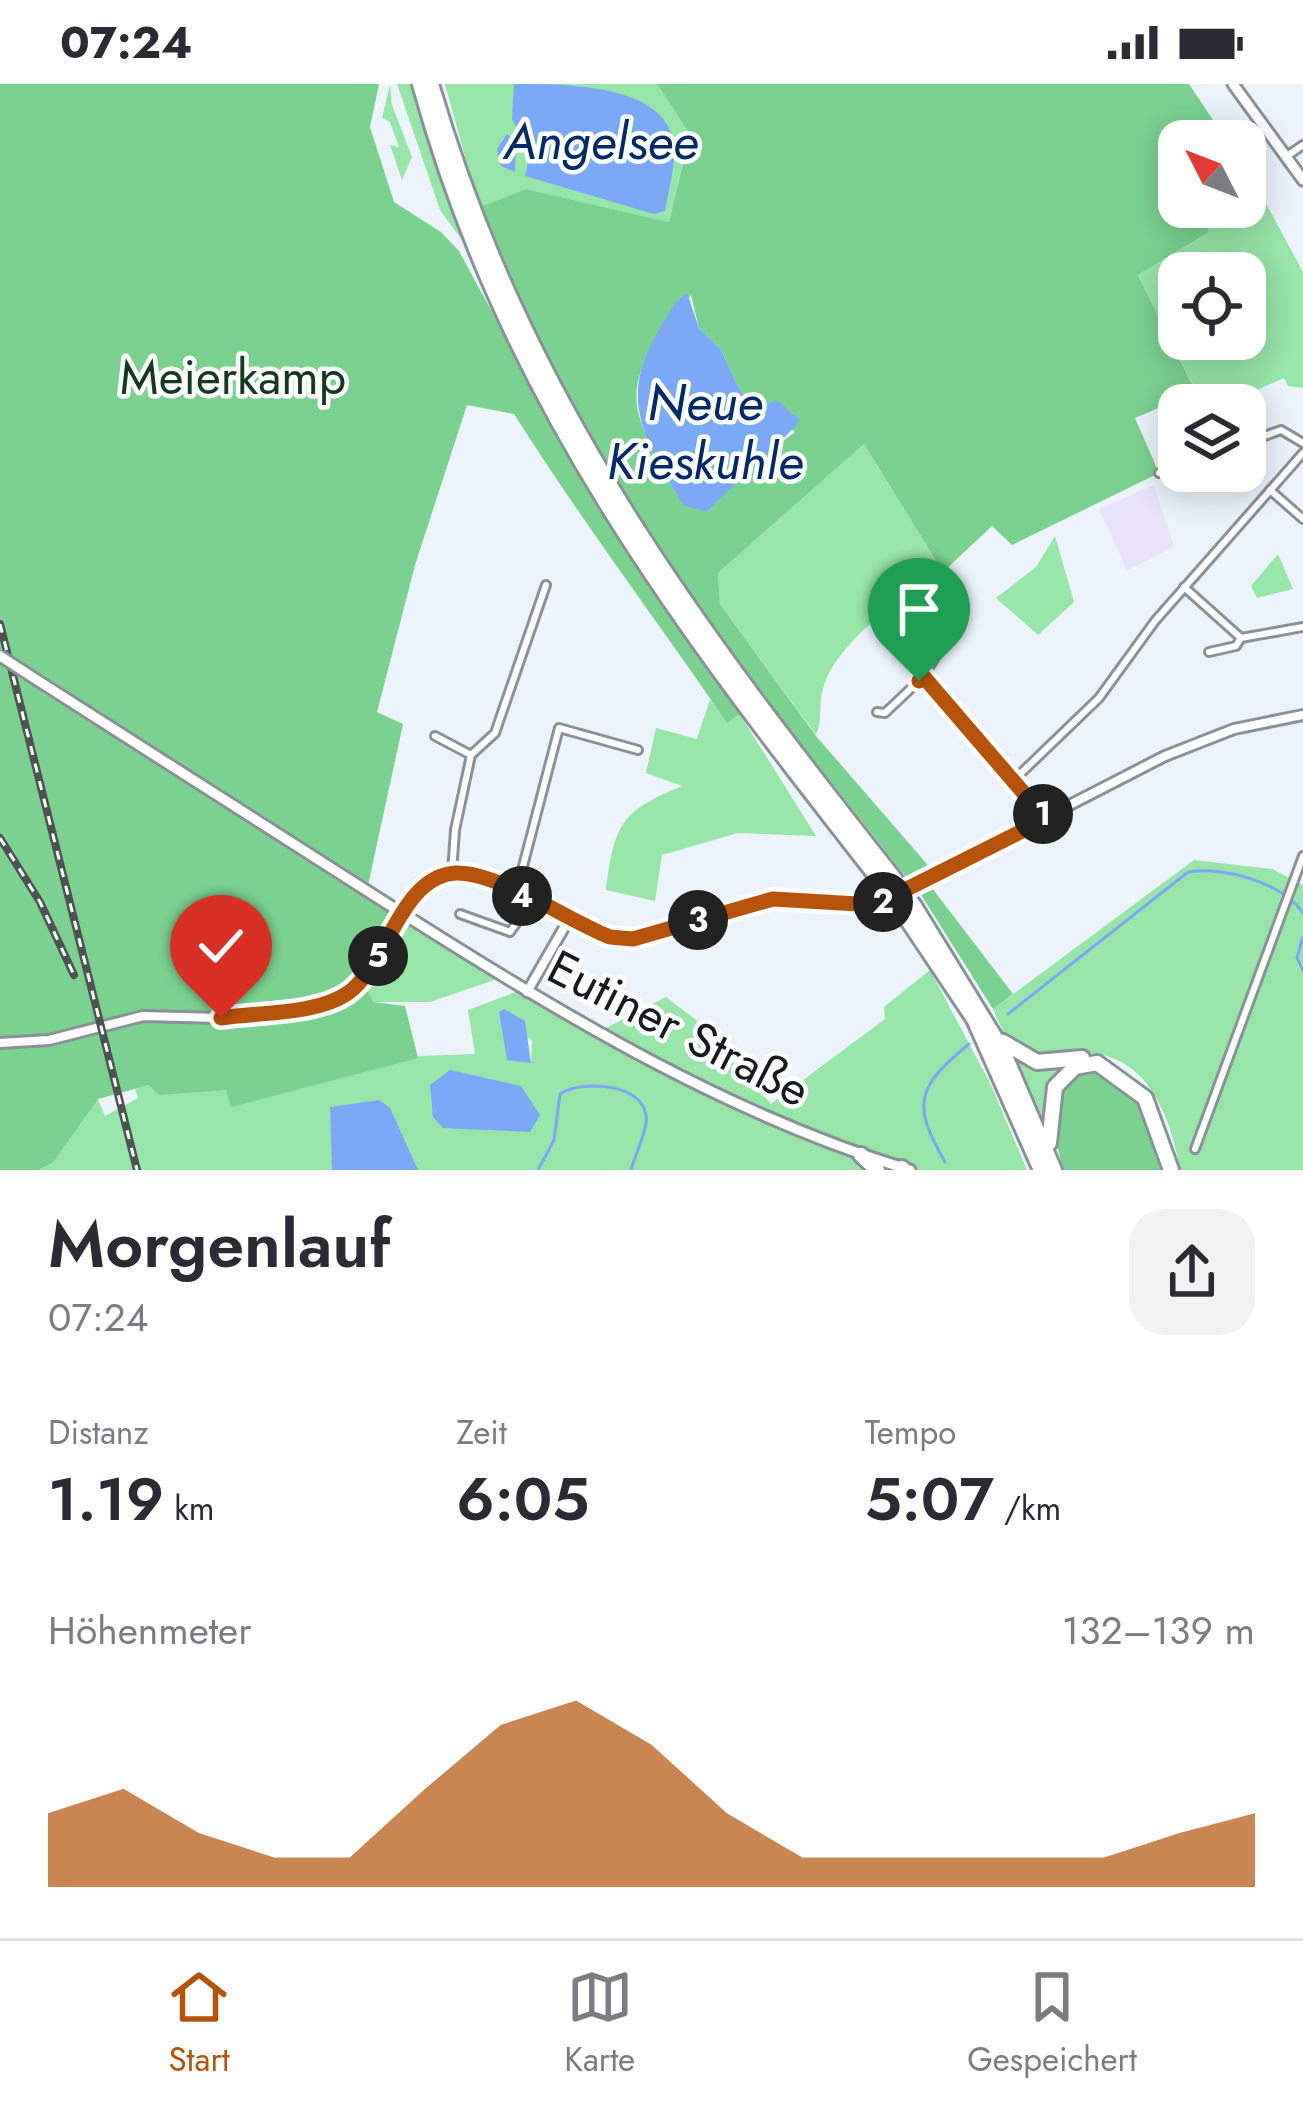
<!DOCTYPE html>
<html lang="de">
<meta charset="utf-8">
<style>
:root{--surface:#fff;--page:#f2f2f3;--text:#2b2b33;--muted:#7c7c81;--line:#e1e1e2;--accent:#b45309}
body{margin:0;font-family:Jost,sans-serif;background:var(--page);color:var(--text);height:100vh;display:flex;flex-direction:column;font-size:45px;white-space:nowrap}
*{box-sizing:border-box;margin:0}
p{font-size:39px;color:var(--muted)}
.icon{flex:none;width:66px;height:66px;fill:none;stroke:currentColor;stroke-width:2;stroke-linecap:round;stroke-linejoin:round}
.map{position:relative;height:1086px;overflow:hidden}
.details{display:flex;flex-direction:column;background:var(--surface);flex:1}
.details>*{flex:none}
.needle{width:78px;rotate:312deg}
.fabs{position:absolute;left:1158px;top:36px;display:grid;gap:24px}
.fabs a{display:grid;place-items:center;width:108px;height:108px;border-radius:24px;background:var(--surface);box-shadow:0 6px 30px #0003;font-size:60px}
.pin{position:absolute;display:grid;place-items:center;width:102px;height:102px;color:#fff;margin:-123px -51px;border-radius:50% 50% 50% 0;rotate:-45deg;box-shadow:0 0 12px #0007}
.pin .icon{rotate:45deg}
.km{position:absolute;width:60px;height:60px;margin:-30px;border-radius:50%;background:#222;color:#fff;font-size:33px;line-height:60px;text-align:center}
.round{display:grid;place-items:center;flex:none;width:126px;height:126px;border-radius:36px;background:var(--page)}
.overview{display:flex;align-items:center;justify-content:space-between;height:204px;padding:0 48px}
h1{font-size:66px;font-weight:600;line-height:90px}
.stats{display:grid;grid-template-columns:repeat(3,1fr);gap:18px;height:204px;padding:12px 48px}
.stats div{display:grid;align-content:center}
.stats b{font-size:60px;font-weight:600}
.stats small{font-size:33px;font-weight:400}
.stats p{font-size:33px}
.chart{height:336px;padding:24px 48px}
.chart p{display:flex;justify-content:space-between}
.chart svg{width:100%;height:216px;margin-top:12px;fill:var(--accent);opacity:.7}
.status{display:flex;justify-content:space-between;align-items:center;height:84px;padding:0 60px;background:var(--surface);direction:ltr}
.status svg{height:33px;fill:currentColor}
.menu{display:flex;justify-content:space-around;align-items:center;height:168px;border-top:3px solid var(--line);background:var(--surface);font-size:33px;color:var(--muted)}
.menu a{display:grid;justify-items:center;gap:6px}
.menu .on{color:var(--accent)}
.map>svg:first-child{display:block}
.education{fill:#e9e4fa}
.green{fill:#98e5aa;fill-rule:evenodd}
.forest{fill:#7bd190;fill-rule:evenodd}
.water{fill:#7ba9f7}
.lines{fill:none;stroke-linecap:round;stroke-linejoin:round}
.stream{stroke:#7ba9f7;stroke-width:3}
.minor-casing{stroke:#8b9199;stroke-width:12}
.tertiary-casing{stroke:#8b9199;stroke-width:14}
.secondary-casing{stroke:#8b9199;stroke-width:15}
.motorway-casing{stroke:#8b9199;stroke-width:20}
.minor{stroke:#fff;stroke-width:6}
.tertiary{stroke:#fff;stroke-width:8}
.secondary{stroke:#fff;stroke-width:9}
.motorway{stroke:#fff;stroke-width:14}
.rail-casing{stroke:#4e5255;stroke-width:8}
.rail{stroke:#fff;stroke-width:3;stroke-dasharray:9;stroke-linecap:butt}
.secondary-bridge-casing{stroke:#8b9199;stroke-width:15;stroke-linecap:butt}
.motorway-bridge-casing{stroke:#8b9199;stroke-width:20;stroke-linecap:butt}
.secondary-bridge{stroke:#fff;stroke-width:9}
.motorway-bridge{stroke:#fff;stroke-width:14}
.route-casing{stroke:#fff;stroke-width:24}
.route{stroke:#b45309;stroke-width:15}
.labels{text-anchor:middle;stroke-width:9;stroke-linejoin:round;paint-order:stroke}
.park-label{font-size:48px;fill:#15391f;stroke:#fff}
.street-label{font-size:48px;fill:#171a1c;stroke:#fff}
.water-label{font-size:51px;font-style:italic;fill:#02296c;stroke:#fff}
</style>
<div class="status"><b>07:24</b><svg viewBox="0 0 49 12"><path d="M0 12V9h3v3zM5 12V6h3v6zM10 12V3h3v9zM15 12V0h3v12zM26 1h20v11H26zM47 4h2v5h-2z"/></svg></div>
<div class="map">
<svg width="1303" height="1086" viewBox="0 0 1303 1086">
<rect width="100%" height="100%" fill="#ecf3fb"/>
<!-- education -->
<path class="education" d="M1154,401l20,62 -47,23 -28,-61z"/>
<!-- green -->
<g class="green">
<path d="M390,0l2,21 20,52 -10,23 -12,-35 9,2 -9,-25 -8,-4z"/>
<path d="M397,0h18l52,163 -27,-37z"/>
<path d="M445,0h212l33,49 -21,89 -143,-33 -47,18z"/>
<path d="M1248,86l55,102v116l-15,-2 -4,-8 -61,27h-44v6l-3,-9 20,-11 -58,-116 71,-43 -11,-25h47zM1179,189h66v66h-66z"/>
<path d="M864,360l79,128c-39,22 -108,71 -120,117 -5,16 0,31 -7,46l-96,-131 -2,-31z"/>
<path d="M1055,452l19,66 -36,33 -42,-37 40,-31z"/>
<path d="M1278,470l15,35 -36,9 -6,-12z"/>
<path d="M710,615l17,23 12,-9 77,123 -78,-3 -76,22 -7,46 -49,-11c9,-65 13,-78 76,-104l-36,-13 10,-45 41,11z"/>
<path d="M1194,776l78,9 31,16v285h-123c-9,-53 -32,-116 -95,-117l-32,87 -60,-131z"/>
<path d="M410,833l93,60 -73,25h-57l-8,-18z"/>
<path d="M930,886l61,115 36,85h-998l69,-71 7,17 33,-18 -3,-9 14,-4 181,-8 90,-21 55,-2 -7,-44 56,-21 82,39 60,-31 30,23 75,84 114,-85 -1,-12zM499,928l33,29 -1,21 -23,-2z"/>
</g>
<!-- forest -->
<g class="forest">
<path d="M0,0h379l-9,43 24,75 47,30 18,19 127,235 97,148 19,-16 -140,-217 -83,-194 47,-18 143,33 21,-88 -33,-50h532l38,57h-48v66h19l11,25 -71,43 58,117 -61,26 24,55 -147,72 -20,-19 -49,46 -79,-128 -146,129 2,31 96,132 117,135 -23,11 -147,-186 -36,27c-71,-104 -146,-203 -213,-309l-47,-9 -52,160 -38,147 26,12 -36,166 43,27 -45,67 8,18 32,4 13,52 -187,49 -5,-17 -67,5 -10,-10 -51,14 -45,63 -15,8h-38zM691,211l8,33 22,22 20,42 54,40 -50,37 -38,42 -24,-7c-59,-106 -68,-111 8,-209z"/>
<path d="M929,800l84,110 -20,15 -75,-119z"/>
<path d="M1098,984l36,27 31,75h-101c-13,-36 -12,-65 10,-97z"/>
</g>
<!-- water -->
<g class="water">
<path d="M514,0c57,0 163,0 160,70 0,18 -6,38 -9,57l-11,3 -129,-38 5,-22 -18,-35z"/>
<path d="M507,50l9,6 -1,32 -14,-6 -4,-17z"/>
<path d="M687,209l12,35 22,22 20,42 22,14 14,-6 22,20c-4,12 -76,73 -92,92l-24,-7c-37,-66 -67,-103 -24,-175 8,-13 15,-29 28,-37z"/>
<path d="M504,925l21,12 6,42 -24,-3 -8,-48z"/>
<path d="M450,986l71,16 19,29 -10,17 -87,-4 -10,-11 -3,-32z"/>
<path d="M379,1016l11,8 28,62h-86l-2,-63z"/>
</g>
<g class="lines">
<!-- stream -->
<g class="stream">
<path d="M1303,853l-6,21 6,12"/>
<path d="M1008,930l180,-142c34,-6 94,10 115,41"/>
<path d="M945,1078c-34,-59 -28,-75 24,-118"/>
<path d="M538,1086l16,-30 6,-46c22,-15 91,-11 86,29 -2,15 -11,32 -15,47"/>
</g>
<defs>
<g id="minor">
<path d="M1287,72l16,-11"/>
<path d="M1245,359l36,-13 22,13"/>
<path d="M1159,389l20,-5"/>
<path d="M1270,406l33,29"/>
<path d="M1184,503l57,51 62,-11"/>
<path d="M1209,568l27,-6 5,-8"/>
<path d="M924,592l122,143"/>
<path d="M877,628l8,1 39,-37 38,-65"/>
<path d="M435,652l36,19"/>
<path d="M1016,694l83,-80 56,-77 148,-168"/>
<path d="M452,789l3,-43 16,-75 24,-22 51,-148"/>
<path d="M516,809l43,-165 79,22"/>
<path d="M460,830l50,18 22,-31"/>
<path d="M1195,1065l108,-293"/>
</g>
<g id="tertiary">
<path d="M527,908l42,-73"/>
<path d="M0,959l49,-3 94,-24 78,2 115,-19 25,-18 60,-91 31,-17 25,3 114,54 37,10 145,-41 102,6 290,-149 69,-27 69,-14"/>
</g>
<g id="secondary">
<path d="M1233,0l70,96"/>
<path d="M37,596l349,223"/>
<path d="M413,836c156,99 319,196 497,250"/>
</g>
<g id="motorway">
<path d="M420,0c88,319 261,543 461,798"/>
<path d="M431,0c92,316 261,539 462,793"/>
<path d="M914,822l88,143 52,121"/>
<path d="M899,823l75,112 67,151"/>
<path d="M1003,958l34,20 45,-4"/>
<path d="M1049,1059l6,-56 20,-20 22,-4 48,35 26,72"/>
<path d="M861,1071l16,15"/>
<path d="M902,1086v-2"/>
</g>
</defs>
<!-- minor casing -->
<use href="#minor" class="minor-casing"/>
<!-- tertiary casing -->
<use href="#tertiary" class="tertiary-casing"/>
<!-- secondary casing -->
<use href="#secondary" class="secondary-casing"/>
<!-- motorway casing -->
<use href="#motorway" class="motorway-casing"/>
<!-- minor -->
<use href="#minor" class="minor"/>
<!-- tertiary -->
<use href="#tertiary" class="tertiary"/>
<!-- secondary -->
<use href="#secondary" class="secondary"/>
<!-- motorway -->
<use href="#motorway" class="motorway"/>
<defs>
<g id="rail">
<path d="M0,540l137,546"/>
<path d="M0,754l40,64 34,73"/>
</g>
</defs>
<!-- rail casing -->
<use href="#rail" class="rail-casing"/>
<!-- rail -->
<use href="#rail" class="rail"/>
<defs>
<g id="secondary-bridge">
<path d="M0,572l37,24"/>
<path d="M386,819l27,17"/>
</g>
<g id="motorway-bridge">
<path d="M893,793l21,29"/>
<path d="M881,798l18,25"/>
</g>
</defs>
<!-- secondary-bridge casing -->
<use href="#secondary-bridge" class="secondary-bridge-casing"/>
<!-- motorway-bridge casing -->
<use href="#motorway-bridge" class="motorway-bridge-casing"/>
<!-- secondary-bridge -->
<use href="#secondary-bridge" class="secondary-bridge"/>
<!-- motorway-bridge -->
<use href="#motorway-bridge" class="motorway-bridge"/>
</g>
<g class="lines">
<defs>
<path id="route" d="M221,934c38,-6 95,-3 127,-25 40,-29 52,-117 108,-120 42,-1 113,48 154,64l23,2 140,-40 102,6 171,-86 -123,-143 -4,5"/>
</defs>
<!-- route casing -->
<use href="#route" class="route-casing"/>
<!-- route -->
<use href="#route" class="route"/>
</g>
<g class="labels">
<!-- park labels -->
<g class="park-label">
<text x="233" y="310">Meierkamp</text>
</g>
<!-- street labels -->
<g class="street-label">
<text transform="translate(679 944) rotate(27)" y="17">Eutiner Straße</text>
</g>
<!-- water labels -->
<g class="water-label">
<text x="601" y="75">Angelsee</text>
<text x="705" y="336">Neue<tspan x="705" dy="59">Kieskuhle</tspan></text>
</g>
</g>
</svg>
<div class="fabs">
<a><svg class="needle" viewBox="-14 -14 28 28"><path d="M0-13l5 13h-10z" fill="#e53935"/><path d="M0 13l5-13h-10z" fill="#7c7c81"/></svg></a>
<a><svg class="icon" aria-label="locate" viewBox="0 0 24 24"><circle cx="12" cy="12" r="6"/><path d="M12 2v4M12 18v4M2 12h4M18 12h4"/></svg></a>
<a><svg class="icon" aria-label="layers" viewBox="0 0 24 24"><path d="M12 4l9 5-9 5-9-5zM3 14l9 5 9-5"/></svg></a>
</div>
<div class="pin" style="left:919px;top:597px;background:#1e9e55"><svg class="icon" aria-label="arrive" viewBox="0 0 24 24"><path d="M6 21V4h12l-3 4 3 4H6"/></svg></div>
<div class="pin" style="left:221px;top:934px;background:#d93025"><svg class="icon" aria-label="check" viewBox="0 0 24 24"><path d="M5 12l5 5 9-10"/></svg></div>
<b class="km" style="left:1043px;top:730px">1</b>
<b class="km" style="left:883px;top:818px">2</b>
<b class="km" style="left:698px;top:836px">3</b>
<b class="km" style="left:522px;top:812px">4</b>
<b class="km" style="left:378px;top:872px">5</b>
</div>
<section class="details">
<div class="overview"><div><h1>Morgenlauf</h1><p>07:24</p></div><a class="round"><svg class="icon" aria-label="share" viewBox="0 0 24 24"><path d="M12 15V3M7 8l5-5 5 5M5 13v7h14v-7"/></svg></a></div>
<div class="stats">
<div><p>Distanz</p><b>1.19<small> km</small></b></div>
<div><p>Zeit</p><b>6:05</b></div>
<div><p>Tempo</p><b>5:07<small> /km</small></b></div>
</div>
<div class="chart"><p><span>Höhenmeter</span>132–139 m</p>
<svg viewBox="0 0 160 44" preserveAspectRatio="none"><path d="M0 44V29L10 24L20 33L30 38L40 38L50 24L60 11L70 6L80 15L90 29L100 38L110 38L120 38L130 38L140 38L150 33L160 29V44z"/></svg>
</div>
</section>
<nav class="menu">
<a class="on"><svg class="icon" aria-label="home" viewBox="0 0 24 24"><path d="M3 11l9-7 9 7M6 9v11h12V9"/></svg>Start</a>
<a><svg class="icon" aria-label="map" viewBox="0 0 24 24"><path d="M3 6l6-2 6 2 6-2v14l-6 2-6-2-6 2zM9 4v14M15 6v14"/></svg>Karte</a>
<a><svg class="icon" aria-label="saved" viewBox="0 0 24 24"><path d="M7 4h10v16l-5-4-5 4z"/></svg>Gespeichert</a>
</nav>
